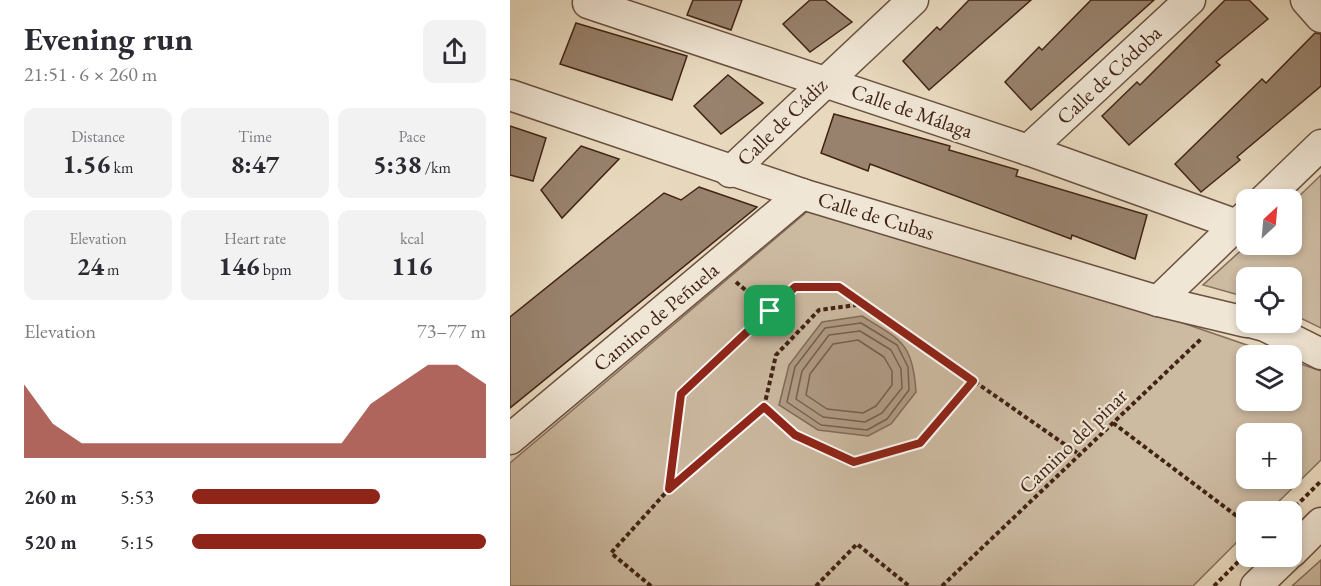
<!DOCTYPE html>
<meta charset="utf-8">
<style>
:root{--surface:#fff;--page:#f2f2f3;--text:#2b2b33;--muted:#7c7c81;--accent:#8f2418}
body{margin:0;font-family:"EB Garamond",serif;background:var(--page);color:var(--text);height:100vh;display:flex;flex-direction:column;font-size:22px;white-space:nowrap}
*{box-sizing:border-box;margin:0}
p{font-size:20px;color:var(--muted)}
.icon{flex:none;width:33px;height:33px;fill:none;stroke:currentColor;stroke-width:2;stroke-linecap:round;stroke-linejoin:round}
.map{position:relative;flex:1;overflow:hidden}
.sheet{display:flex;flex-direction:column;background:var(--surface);width:510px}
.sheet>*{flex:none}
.needle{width:39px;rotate:26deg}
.fabs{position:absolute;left:726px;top:189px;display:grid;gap:12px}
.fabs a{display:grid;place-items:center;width:66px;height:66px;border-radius:12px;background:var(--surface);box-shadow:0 3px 9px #0003;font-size:30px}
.pin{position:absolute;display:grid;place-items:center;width:51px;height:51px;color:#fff;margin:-26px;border-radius:12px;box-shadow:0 3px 9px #0006}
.round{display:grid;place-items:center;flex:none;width:63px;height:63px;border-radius:12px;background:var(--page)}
.head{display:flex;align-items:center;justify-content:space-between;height:102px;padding:0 24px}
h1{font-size:33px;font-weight:700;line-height:45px}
.metrics{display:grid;grid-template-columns:repeat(3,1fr);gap:9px;height:102px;padding:6px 24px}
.metrics div{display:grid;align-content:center;border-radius:12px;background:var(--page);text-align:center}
.metrics b{font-size:26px;font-weight:700}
.metrics small{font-size:16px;font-weight:400}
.metrics p{font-size:16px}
.chart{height:168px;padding:12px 24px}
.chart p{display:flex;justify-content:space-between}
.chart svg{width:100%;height:108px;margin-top:6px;fill:var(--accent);opacity:.7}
ul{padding:0 24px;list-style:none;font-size:20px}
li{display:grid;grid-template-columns:96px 72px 1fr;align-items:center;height:45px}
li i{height:15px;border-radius:8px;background:var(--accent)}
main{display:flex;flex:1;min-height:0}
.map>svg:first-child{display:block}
.green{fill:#ccbaa1;stroke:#866e5c;stroke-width:1.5;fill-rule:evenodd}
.water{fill:#af9b85;stroke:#836b59;stroke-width:1.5}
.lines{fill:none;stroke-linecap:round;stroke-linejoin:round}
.shore{stroke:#785f4e;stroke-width:1.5}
.building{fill:#98826d;stroke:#412316;stroke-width:1.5}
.minor-casing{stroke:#6b5040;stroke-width:33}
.path{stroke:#412316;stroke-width:4;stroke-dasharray:4.5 3;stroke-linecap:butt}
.minor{stroke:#f0e6d5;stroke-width:30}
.route-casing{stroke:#fff;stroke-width:12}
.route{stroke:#8f2418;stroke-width:8}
.labels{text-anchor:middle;stroke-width:4.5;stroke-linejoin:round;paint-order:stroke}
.street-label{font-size:21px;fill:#412316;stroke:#f0e6d5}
</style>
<main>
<section class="sheet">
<div class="head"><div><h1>Evening run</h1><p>21:51 · 6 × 260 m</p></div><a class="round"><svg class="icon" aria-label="share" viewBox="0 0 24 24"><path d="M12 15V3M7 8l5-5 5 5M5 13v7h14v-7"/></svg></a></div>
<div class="metrics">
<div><p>Distance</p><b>1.56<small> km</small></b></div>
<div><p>Time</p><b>8:47</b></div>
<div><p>Pace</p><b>5:38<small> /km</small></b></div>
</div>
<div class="metrics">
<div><p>Elevation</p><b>24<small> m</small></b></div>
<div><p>Heart rate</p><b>146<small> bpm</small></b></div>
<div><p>kcal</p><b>116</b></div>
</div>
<div class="chart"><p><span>Elevation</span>73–77 m</p>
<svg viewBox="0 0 160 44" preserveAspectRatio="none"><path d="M0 44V14L10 30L20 38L30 38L40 38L50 38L60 38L70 38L80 38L90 38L100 38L110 38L120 22L130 14L140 6L150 6L160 14V44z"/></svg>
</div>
<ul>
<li><b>260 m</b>5:53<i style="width:64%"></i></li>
<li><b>520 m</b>5:15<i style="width:100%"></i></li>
</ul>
</section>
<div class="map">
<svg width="811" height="586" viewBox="0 0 811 586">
<rect width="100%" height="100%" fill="#e8d9be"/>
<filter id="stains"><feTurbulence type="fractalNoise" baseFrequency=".00333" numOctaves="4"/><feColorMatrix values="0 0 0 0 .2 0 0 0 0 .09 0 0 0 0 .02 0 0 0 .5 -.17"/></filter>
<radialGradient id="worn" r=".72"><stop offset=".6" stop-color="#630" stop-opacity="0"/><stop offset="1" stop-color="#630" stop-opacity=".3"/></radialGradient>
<!-- green -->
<g class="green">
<path d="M811,175v153l-29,-14v-36h-46v19l-43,-12 44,-40 45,-1v-41z"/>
<path d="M312,199l454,156 -30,1v44h46v-39l29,10v89l-52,51 -23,1v21l-53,53h-683v-123zM736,434h46v44h-46z"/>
<path d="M811,560v26h-29z"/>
</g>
<!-- water -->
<path class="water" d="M352,316c39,24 51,27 54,76l-25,32 -23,12 -50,-6 -39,-25 10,-40 33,-43z"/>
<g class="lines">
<!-- shore -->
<g class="shore">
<path d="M351,323l36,22 11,22 1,23 -22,29 -20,11 -46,-5 -34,-23 8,-35 30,-39z"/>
<path d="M350,331l31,19 10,19 1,19 -20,25 -17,9 -42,-5 -27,-18 6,-28 27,-36z"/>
<path d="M348,340l26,17 8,14v14l-16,21 -13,7 -36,-4 -21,-14 4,-21 23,-30z"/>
</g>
</g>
<!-- building -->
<g class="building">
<path d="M183,0h49l-11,30 -44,-15z"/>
<path d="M300,0h15l27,22 -42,30 -27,-28z"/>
<path d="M459,0h62l-102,90 -26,-29 34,-34 3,3z"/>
<path d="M581,0h63l-123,110 -26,-28 34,-35 3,3z"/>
<path d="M715,0h24l19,19 -52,43 4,3 -91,80 -27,-29 35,-34 3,3z"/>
<path d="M66,23l111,33 -15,44 -112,-36z"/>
<path d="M805,33l6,1v52l-84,71 3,3 -39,32 -26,-28 87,-85 4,4z"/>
<path d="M218,75l35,28 -42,31 -27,-28z"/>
<path d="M324,114l116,32 -1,4 69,20 -2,6 131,39 -12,44 -63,-24 -1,4 -201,-75 -2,7 -47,-18z"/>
<path d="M0,126l36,12 -13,43 -23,-6z"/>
<path d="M71,146l38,13 -57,59 -21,-28z"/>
<path d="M189,187l58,20 -247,201v-91l154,-124 17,7z"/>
</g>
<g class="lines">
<defs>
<g id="minor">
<path d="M79,0l-1,3 440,147 209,75"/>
<path d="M796,0l15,17"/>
<path d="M0,95l292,99 356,107 88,21"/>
<path d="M518,150l162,-150"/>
<path d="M220,172l183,-172"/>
<path d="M754,200l57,-55"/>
<path d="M648,301l88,-85"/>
<path d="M740,322l15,4 56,28"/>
<path d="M0,439l292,-245"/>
<path d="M782,552l29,-29"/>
<path d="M746,586l31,-30"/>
</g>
</defs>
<!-- minor casing -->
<use href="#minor" class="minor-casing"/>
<!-- path -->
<g class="path">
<path d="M226,282l34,29"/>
<path d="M254,407l12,-52 43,-45 45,-6"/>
<path d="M603,423l133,100"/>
<path d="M159,488l95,-81 31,28 59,27 66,-19 53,-62"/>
<path d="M780,512l31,-31"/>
<path d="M141,586l-40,-33 58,-64 12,-95 114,-107h44l241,168"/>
<path d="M306,586l41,-42 52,42"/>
<path d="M432,586l260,-248"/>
<path d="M704,586l32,-32"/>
</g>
<!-- minor -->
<use href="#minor" class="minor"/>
</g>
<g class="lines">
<defs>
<path id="route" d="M285,287h44l134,94 -53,62 -66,19 -59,-27 -31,-28 -95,82 12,-95z"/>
</defs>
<!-- route casing -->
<use href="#route" class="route-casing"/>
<!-- route -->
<use href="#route" class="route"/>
</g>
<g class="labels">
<!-- street labels -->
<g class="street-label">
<text transform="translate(599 75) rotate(-43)" y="7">Calle de Códoba</text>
<text transform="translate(402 111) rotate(19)" y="7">Calle de Málaga</text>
<text transform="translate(272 122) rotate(-44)" y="7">Calle de Cádiz</text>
<text transform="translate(366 216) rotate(17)" y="7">Calle de Cubas</text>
<text transform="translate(146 317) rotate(-40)" y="7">Camino de Peñuela</text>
<text transform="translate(563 441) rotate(-44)" y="7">Camino del pinar</text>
</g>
</g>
<rect width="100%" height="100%" filter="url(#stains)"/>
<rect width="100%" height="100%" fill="url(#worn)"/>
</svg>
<div class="fabs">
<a><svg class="needle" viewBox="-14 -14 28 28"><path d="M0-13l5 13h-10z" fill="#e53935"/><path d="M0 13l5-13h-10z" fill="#7c7c81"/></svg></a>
<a><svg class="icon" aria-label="locate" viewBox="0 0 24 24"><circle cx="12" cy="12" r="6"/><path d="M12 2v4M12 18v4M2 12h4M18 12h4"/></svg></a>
<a><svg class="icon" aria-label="layers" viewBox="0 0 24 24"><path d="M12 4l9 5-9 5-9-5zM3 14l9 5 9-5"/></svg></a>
<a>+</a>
<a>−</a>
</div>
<div class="pin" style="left:260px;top:311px;background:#1e9e55"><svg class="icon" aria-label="arrive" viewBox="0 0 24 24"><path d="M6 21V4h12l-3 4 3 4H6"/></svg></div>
</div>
</main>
